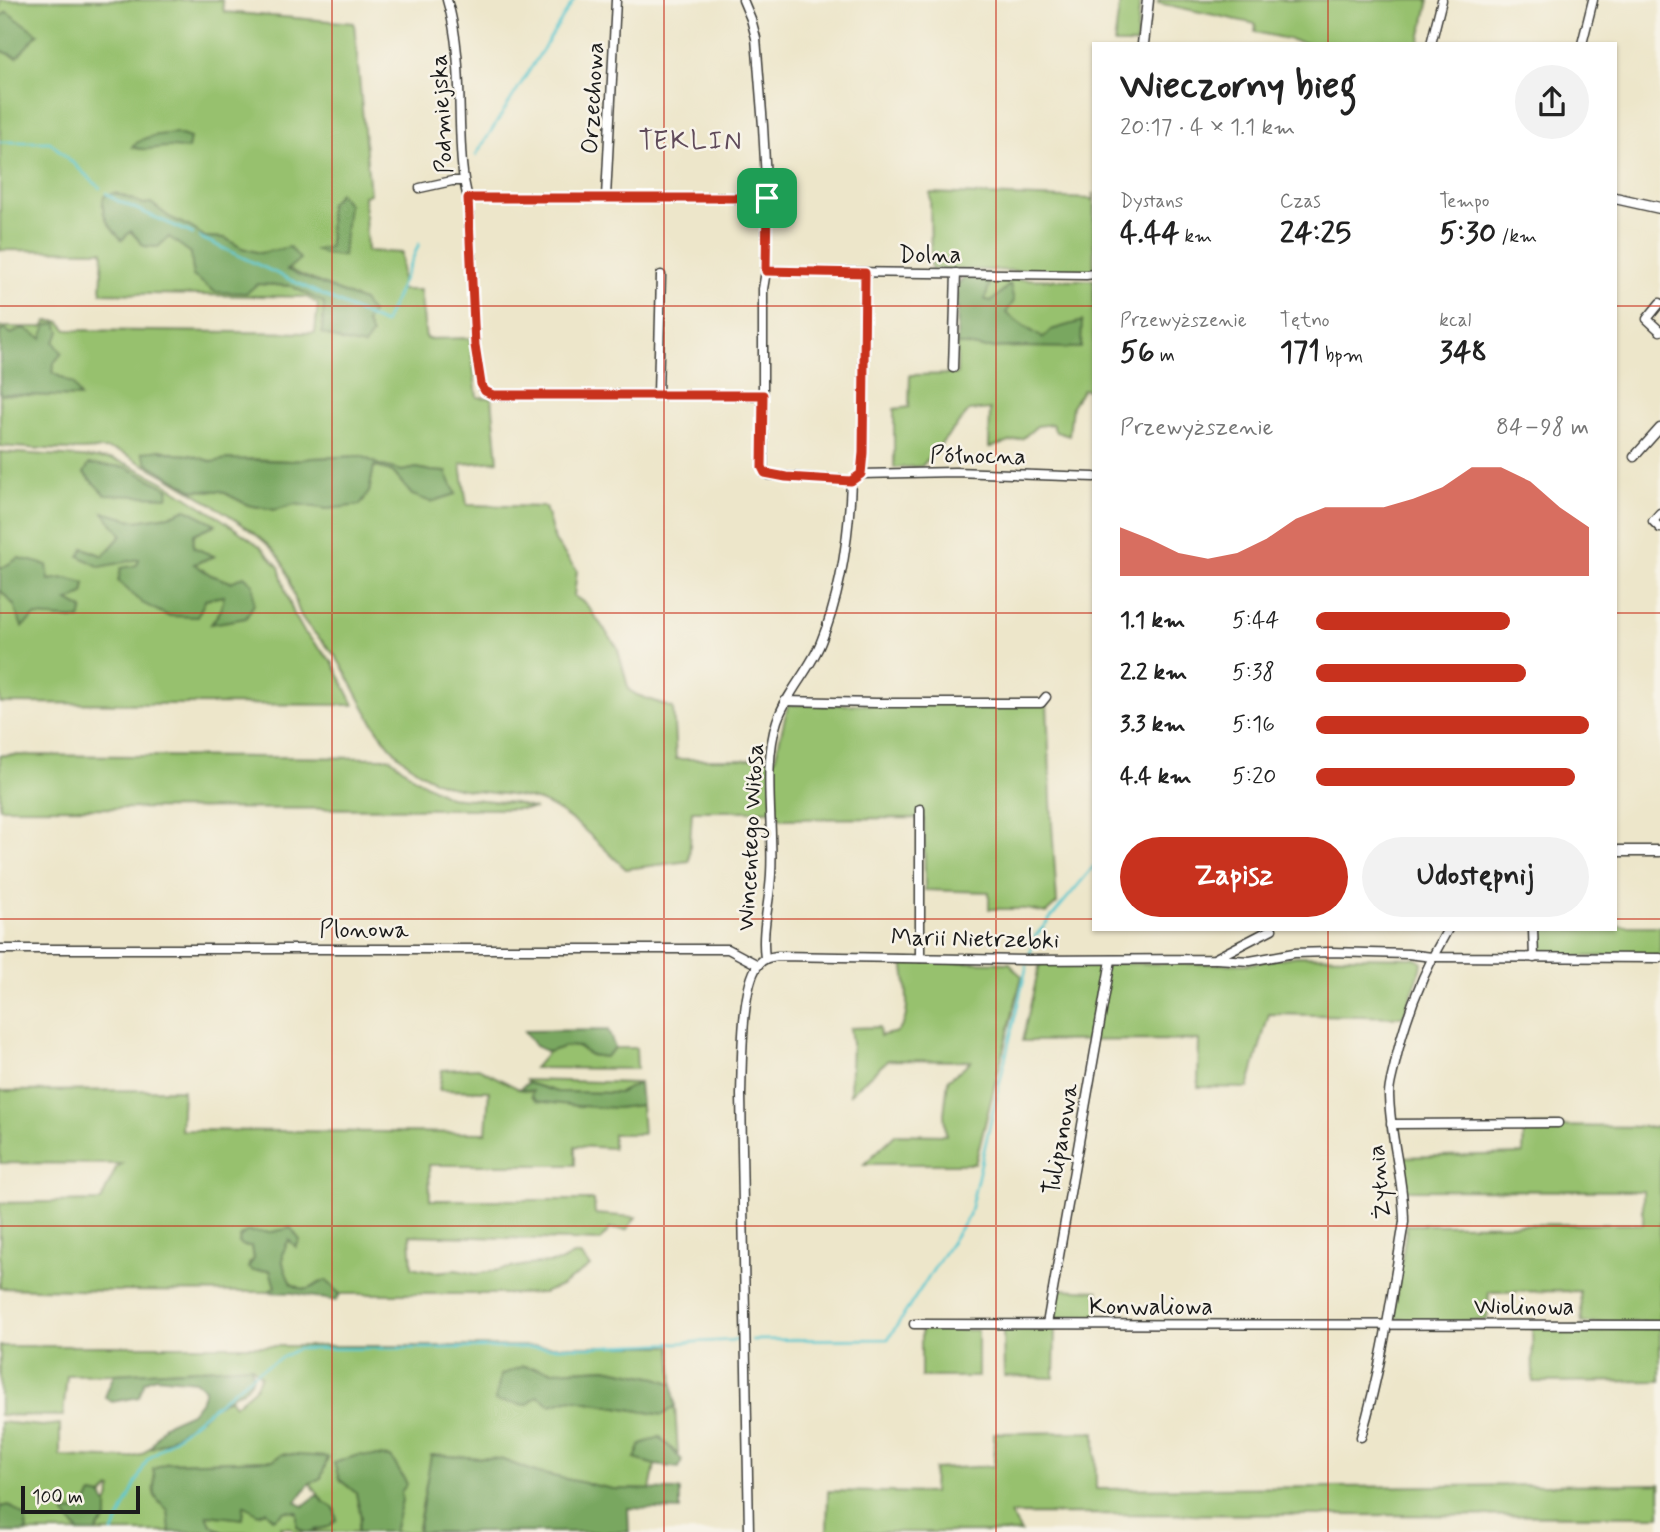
<!DOCTYPE html>
<html lang="pl">
<meta charset="utf-8">
<style>
:root{--surface:#fff;--page:#f2f2f2;--text:#222;--muted:#767676;--accent:#c8321e}
body{margin:0;font-family:Mynerve,sans-serif;background:var(--page);color:var(--text);height:100vh;display:flex;flex-direction:column;font-size:26px;white-space:nowrap}
*{box-sizing:border-box;margin:0}
p{font-size:23px;color:var(--muted)}
.icon{flex:none;width:38px;height:38px;fill:none;stroke:currentColor;stroke-width:2;stroke-linecap:round;stroke-linejoin:round}
.map{position:relative;flex:1;overflow:hidden}
.side{position:absolute;left:1092px;top:42px;width:525px;height:889px;display:flex;flex-direction:column;background:var(--surface);border-radius:0px;box-shadow:0 2px 5px #0004}
.side>*{flex:none}
.scale{position:absolute;left:21px;bottom:18px;width:119px;box-sizing:border-box;padding-left:7px;border:4px solid #1c1c1c;border-top:0;font-size:19px;line-height:24px;white-space:nowrap;color:#1c1c1c;-webkit-text-stroke:5px #f7f3e8;paint-order:stroke}
.pin{position:absolute;display:grid;place-items:center;width:60px;height:60px;color:#fff;margin:-30px;border-radius:14px;box-shadow:0 4px 10px #0006}
.round{display:grid;place-items:center;flex:none;width:74px;height:74px;border-radius:37px;background:var(--page)}
.head{display:flex;align-items:center;justify-content:space-between;height:119px;padding:0 28px}
h1{font-size:38px;font-weight:800;line-height:52px}
.metrics{display:grid;grid-template-columns:repeat(3,1fr);gap:10px;height:119px;padding:7px 28px}
.metrics div{display:grid;align-content:center}
.metrics b{font-size:30px;font-weight:800}
.metrics small{font-size:19px;font-weight:400}
.metrics p{font-size:19px}
.chart{height:196px;padding:14px 28px}
.chart p{display:flex;justify-content:space-between}
.chart svg{width:100%;height:126px;margin-top:7px;fill:var(--accent);opacity:.7}
.button{display:flex;gap:14px;margin-top:auto;padding:14px 28px}
.button a{flex:1;height:80px;border-radius:42px;background:var(--accent);color:#fff;font-size:28px;font-weight:800;line-height:80px;text-align:center}
.button a+a{background:var(--page);color:var(--text)}
ul{padding:0 28px;list-style:none;font-size:23px}
li{display:grid;grid-template-columns:112px 84px 1fr;align-items:center;height:52px}
li i{height:18px;border-radius:9px;background:var(--accent)}
.map>svg:first-child{display:block}
.green{fill:#97c16e;stroke:#5a6e45;stroke-width:2;fill-rule:evenodd}
.forest{fill:#79a761;stroke:#4a623e;stroke-width:2}
.lines{fill:none;stroke-linecap:round;stroke-linejoin:round}
.stream{stroke:#5ac7cf;stroke-width:2.5}
.minor-casing{stroke:#3b3a36;stroke-width:11}
.tertiary-casing{stroke:#3b3a36;stroke-width:13}
.minor{stroke:#fff;stroke-width:8}
.tertiary{stroke:#fff;stroke-width:10}
.route-casing{stroke:#fff;stroke-width:14}
.route{stroke:#c8321e;stroke-width:9}
.grid{fill:none;stroke:#c8321e;stroke-width:2;stroke-opacity:0.55}
.labels{text-anchor:middle;stroke-width:5;stroke-linejoin:round;paint-order:stroke}
.street-label{font-size:24px;fill:#1c1c1c;stroke:#f7f3e8}
.neighbourhood-label{font-size:26px;letter-spacing:2px;fill:#604b5a;stroke:#f7f3e8}
</style>
<div class="map">
<svg width="1660" height="1532" viewBox="0 0 1660 1532">
<rect width="100%" height="100%" fill="#f7f3e8"/>
<filter id="ink" filterUnits="userSpaceOnUse"><feTurbulence type="fractalNoise" baseFrequency=".0143" numOctaves="2"/><feDisplacementMap in="SourceGraphic" scale="14" xChannelSelector="R" yChannelSelector="G"/><feConvolveMatrix kernelMatrix="1 2 1 2 8 2 1 2 1" color-interpolation-filters="sRGB"/></filter>
<filter id="wash" filterUnits="userSpaceOnUse"><feTurbulence type="fractalNoise" baseFrequency=".00686" numOctaves="4" result="noise"/><feDisplacementMap in="SourceGraphic" scale="28" xChannelSelector="R" yChannelSelector="G"/><feGaussianBlur stdDeviation="1.57" result="paint"/><feColorMatrix in="noise" values="0 0 0 0 0 0 0 0 0 0 0 0 0 0 0 0 0 1.4 0 .05"/><feComposite in="paint" operator="in"/></filter>
<g filter="url(#wash)">
<rect width="100%" height="100%" fill="#ede6ca"/>
<!-- green -->
<g class="green">
<path d="M0,0h222l2,12 130,11 16,171 -6,2 3,55 35,2 -1,37h19l6,49 44,-1 7,59 15,1 6,63 -37,3 6,41 78,2 10,34 22,30 -3,25 12,8 31,43 12,43 8,5 36,13 3,51h99l13,-54 259,-2 5,121 5,79 -11,10 -20,-4h-37v-17l-64,-2 -1,-71 -11,-1 -132,1 -5,-8h-84l-3,50 -63,8c-25,-23 -51,-52 -82,-66 -12,-6 -28,-7 -41,-9 -41,-4 -65,-5 -98,-33 -32,-27 -45,-66 -67,-101 -10,-16 -27,-27 -37,-44 -9,-19 -10,-42 -22,-59 -14,-18 -35,-31 -53,-44 -29,-18 -56,-36 -87,-51 -6,-3 -12,-8 -18,-10 -13,-5 -28,-2 -42,-2 -26,0 -53,-2 -79,-4v-52l79,3 -6,-13 -20,-11 1,-10 -12,-25 -31,-4 -6,-5 -5,3v-5h43l4,-6h12l8,9 248,3 3,-29 -12,-7 -205,-4 2,-42 -103,-1v-200l17,7 -10,-45 -7,5zM115,193l29,12 7,-2 18,14 23,11 13,9 20,1 17,10 18,5 27,16 76,32 3,21 -75,-36 -34,-2 -66,-31 -22,-17 -11,11 -14,-1 -14,-15zM329,205l14,51 -26,-6 13,-3zM161,450l15,4 15,1 22,7 39,-3 40,2 20,-3 50,-2 17,9 23,6 15,-3 14,3 15,1 -34,23 -19,-23 -19,-6 -5,26 -41,17 -33,-5 -20,6 -27,-5 -27,-14 -28,-1 -17,-11z"/>
<path d="M1120,0h20l-4,44h-22z"/>
<path d="M1158,0h271l-10,44h-109l-55,-12 1,-8 -98,-21z"/>
<path d="M930,193l163,6 1,-6v78l-7,1 -156,-3z"/>
<path d="M991,279l103,1v111l-11,-2 -11,17 -3,30 -13,-4 -4,-8 -15,2 -14,12 -34,10 1,-39 -21,2 -47,55 -28,2v-59l15,-2 1,-32 47,-1v-29h9l17,3 36,-1h62l-38,-9 -30,-19 -21,-18 -8,-1z"/>
<path d="M0,452l112,7 16,5 34,17 61,39 38,27 18,20 7,26 8,21 10,18 29,31 21,42 -354,-2v-113c28,30 41,26 80,29l2,-10 -15,-8 16,-7 2,-11 -19,-5 -17,2 -30,-22 -19,11zM186,509l29,16 -21,9 -1,13 20,10 -20,7 18,11 20,7 15,36 -34,5 9,-13 4,-14 -19,3 -69,-34 3,-6 -60,-3 4,-8 19,8 19,-21 -18,-22 32,8 33,-5z"/>
<path d="M0,755l390,3 26,21 33,18 66,6 20,6 -535,-1z"/>
<path d="M1615,926h45v30l-114,1 -6,-6 -3,-22h78z"/>
<path d="M1297,956l117,2 8,4 -1,7 -18,48 -134,-3 -21,74 -50,-1 1,-47 -177,1 18,-78 207,1z"/>
<path d="M903,961l107,2 5,7 7,6 -47,188h-111l32,-30 50,1 -2,-21 4,-34 23,-19 -83,-1 -38,34 2,-50 -2,-16 29,-1 1,9c5,-2 12,-2 16,-4 18,-10 9,-54 7,-71z"/>
<path d="M566,1046l13,1 11,8 15,2 10,-9h21l1,21 -103,-1 14,-16z"/>
<path d="M478,1068l41,21 98,19 24,-3 2,29h-30v14l-38,-2v19h-146l1,35h164l1,14 41,3 -9,13 -17,-1 -10,12 -190,-6 2,32 22,5 22,-2 20,4 51,-9 33,-3 13,-7h7l10,11 -29,20 -18,7 -26,1h-177l-7,-5 -14,-6 -9,7 -8,-1 -11,-5 -7,-13 -2,-20 7,-11 2,-12 -19,4h-26l-6,5 -1,6 5,3h8l2,13 -5,4 4,8 17,-1 5,17 -7,5 -157,-1 -111,-3v-85l101,-2 15,-33 6,-4 -122,-1v-72l183,-1 -2,40 305,3 3,-42 -50,-1 3,-20z"/>
<path d="M526,1080l113,3 -20,10 -62,-1 -29,-9z"/>
<path d="M1524,1126l136,1v195l-78,1 -2,-32 -91,1 -2,28c-29,1 -66,6 -94,-3l14,-92 236,-1v-33l-237,-1 -6,-33 123,-3z"/>
<path d="M1057,1289l41,2 1,27 -2,3h-39l-4,-3z"/>
<path d="M1532,1327h128v54l-127,1z"/>
<path d="M923,1330h55v47h-57v-44z"/>
<path d="M1003,1330h52l-1,48 -50,-2z"/>
<path d="M0,1346h671l2,38 -16,-6 -52,-10 -52,3 -30,-5 15,30 13,9 19,-6 93,16 12,-9 3,49 -18,-18 -25,21 20,7 -5,25 -37,-1 -29,-6 -46,-10 -38,-14 -68,-4 -15,77h-23l8,-32 -63,-21 17,14 5,24 -4,15h-44l2,-2 13,-3 6,-19 -10,-6 -14,-19 11,-6 7,-20 -55,3 -106,3c-13,21 -23,29 1,47l4,22h-76l2,-4 9,-9v-14l5,-16h-2l-8,7 -10,-2 -9,15 -18,4 13,18 -1,1h-54l4,-2 -18,-25 -9,2v-85l42,4 18,-2v32l45,2h24l12,-3 9,-7 14,-5 38,-26 12,-11 16,-8 5,7 19,-16 7,-13 -10,-10 -137,8 -47,1 -4,41 -63,-1z"/>
<path d="M1095,1432l1,57 564,-5v32l-650,-2 11,18h-194l1,-41 105,2 1,-24 60,-3v-33z"/>
<path d="M244,1505l22,6 8,7 12,-8 11,3v14l8,5h-11l-2,-4 -11,-1 2,5h-60l-12,-7 -4,-11 36,5z"/>
</g>
<!-- forest -->
<g class="forest">
<path d="M7,12l31,22 -21,23 -17,-7v-33z"/>
<path d="M175,133l15,5 -2,11c-6,-1 -13,-2 -19,-2 -14,0 -24,5 -37,0 12,-12 27,-12 43,-14z"/>
<path d="M115,193l29,11 7,-1 18,14 23,11 13,9 20,1 17,10 18,5 30,-6 10,12 -13,11 76,31 9,12 -6,9 6,13 -8,11 -23,-5 -19,-8 2,-30 -33,-17 -34,-2 -10,9 -32,-1 -22,-16 -2,-23 -22,-16 -11,10 -14,-1 -13,-15 -9,9c-12,-13 -23,-25 -18,-44z"/>
<path d="M339,193l9,11 -5,52 -19,-2 -8,-4 14,-3 -1,-42z"/>
<path d="M964,278l27,1 -6,21 7,1 18,-17 4,17 -8,12 22,16 15,9 8,-8 31,-9 -1,27 -62,-1 -36,1 -17,-3h-9l1,-61z"/>
<path d="M57,323l3,9 -6,10 8,11 -8,10 -1,10 20,11 7,13 -80,-3v-62l5,-3 6,5 13,-6 18,10 5,-13z"/>
<path d="M161,450l15,4 15,1 22,7 13,-3 66,2 20,-3 50,-2 17,9 23,6 15,-3 14,3 15,1 10,22 -25,8 -19,-7 -19,-23 -19,-6 -5,26 -9,13 -32,4 -33,-5 -20,6 -27,-5 -27,-14 -28,-1 -46,-27 -5,-11z"/>
<path d="M89,464l37,3 43,22 -2,8 -62,-2 -21,-22z"/>
<path d="M186,509l30,15 -22,10 -1,13 21,9 -20,8 17,11 20,7 13,-6 9,8 1,20 -8,14 -35,6 10,-14 3,-14 -18,3 -9,18 -29,-1 -26,-13 -24,-22 3,-13 16,-3 2,-6 -39,8 -21,-11 5,-8 19,8 19,-21 -19,-23 33,9 33,-5z"/>
<path d="M19,558l28,7 2,15 17,-2 19,5 -2,11 -15,7 15,8 -3,10 -45,-3 -13,11 -8,-22 -14,-15v-21z"/>
<path d="M608,1030l7,18 -10,9 -15,-2 -11,-8 -13,-1 -18,6 -13,-6 -11,-15z"/>
<path d="M528,1083l29,9 62,1 20,-10 2,22 -24,3 -40,-2 -41,-5 -5,-5 2,-5 -14,-2z"/>
<path d="M291,1228l9,12 -4,7 -7,-7c-11,17 -6,27 2,44 20,10 16,4 35,-4l14,14 -4,7 -43,-8 -25,-1 7,-5 -5,-17 -17,1 -5,-4 6,-8 -2,-13h-8l-5,-3 1,-6 6,-5h26z"/>
<path d="M251,1366l2,11 -10,14 -9,3 -4,4 -16,8 -12,11 -38,26 -14,5 14,-23 27,-12 11,-14 3,-10 -10,-8 -40,-4 -10,4 -6,16 -27,5 -7,-5 9,-23z"/>
<path d="M523,1366l30,5 52,-3 52,10 16,6 2,22 -12,9 -93,-16 -19,6 -13,-9 -11,9 -32,-4 6,-26z"/>
<path d="M660,1437l22,23 -3,8 -24,-3 -20,-6 6,-15z"/>
<path d="M282,1454l46,3 -7,21 -11,5 -14,19 7,4 14,-11 7,7 10,6 3,12 -9,7 -13,3 -2,2h-8l-8,-5v-15l-11,-1 -12,8 -8,-8 -8,3 -14,-9 -1,14 -36,-4 4,10 12,7h-53l-2,-22c-21,-16 -10,-19 -15,-41l14,-6 106,-3z"/>
<path d="M358,1455l33,2 16,27 -6,8 1,8 -8,32h-37l4,-15 -5,-24 -17,-14 -5,-16z"/>
<path d="M431,1455l69,4 38,14 75,16 67,1v20l-52,-2 1,24h-211z"/>
<path d="M92,1494l10,2 5,9v14l-9,9 -2,4h-19l1,-1 -14,-18 19,-4z"/>
<path d="M9,1505l16,12 2,13 -4,2h-23v-25z"/>
</g>
<g class="lines">
<!-- stream -->
<g class="stream">
<path d="M0,142h50l50,46"/>
<path d="M476,155l98,-155"/>
<path d="M106,193l10,7 77,34"/>
<path d="M199,237l185,87 35,-80"/>
<path d="M1030,955l3,-16 61,-73"/>
<path d="M752,1340l136,-1 81,-124 58,-250"/>
<path d="M113,1532l34,-72 111,-89 39,-22 292,-2 150,-7"/>
</g>
</g>
</g>
<g filter="url(#ink)">
<g class="lines">
<defs>
<g id="minor">
<path d="M447,0c12,39 12,82 13,123 1,25 1,50 8,75l7,147 6,39 4,7 8,4h270"/>
<path d="M743,0l8,19 5,19 7,88 4,72 -1,73 -3,18v177l2,7 3,2 83,6"/>
<path d="M1431,44l11,-44"/>
<path d="M1582,44l11,-44"/>
<path d="M420,188l32,-7h11"/>
<path d="M606,197l10,-197"/>
<path d="M468,198h299"/>
<path d="M766,271l320,4 8,-1"/>
<path d="M1660,303l-13,16 13,12"/>
<path d="M953,368l3,-95"/>
<path d="M658,394l3,-119"/>
<path d="M1634,457l26,-29"/>
<path d="M861,474l94,-2 139,5"/>
<path d="M859,475l2,-1 2,-21 2,-180"/>
<path d="M1660,513l-7,8 7,7"/>
<path d="M785,701l91,2h165l5,-6"/>
<path d="M920,809v149"/>
<path d="M1533,929l1,29"/>
<path d="M0,949h728l30,16"/>
<path d="M765,958c-4,-28 5,-56 6,-84 3,-48 -9,-108 6,-153 10,-29 33,-51 44,-79 21,-51 28,-106 30,-161"/>
<path d="M1216,959l34,2 44,-8 36,-1 78,2 24,3 228,1"/>
<path d="M1391,1124l167,-1"/>
<path d="M914,1324l746,1"/>
<path d="M1047,1324l64,-364"/>
<path d="M1361,1437c21,-70 31,-143 43,-215 0,-43 -14,-84 -15,-127 0,-9 3,-18 5,-27 10,-48 29,-96 54,-139"/>
<path d="M749,1532l-8,-437c1,-30 0,-108 17,-130 5,-7 12,-8 20,-9l250,4 186,-1 58,-30"/>
</g>
<g id="tertiary">
<path d="M1143,44l5,-44"/>
<path d="M1615,198l45,10"/>
<path d="M1615,851h45"/>
</g>
</defs>
<!-- minor casing -->
<use href="#minor" class="minor-casing"/>
<!-- tertiary casing -->
<use href="#tertiary" class="tertiary-casing"/>
<!-- minor -->
<use href="#minor" class="minor"/>
<!-- tertiary -->
<use href="#tertiary" class="tertiary"/>
</g>
</g>
<g class="lines" filter="url(#ink)">
<defs>
<path id="route" d="M468,198h299l-1,73 99,2 -2,180 -2,21 -10,7 -65,-4 -21,-4 -3,-6 1,-72h-270l-8,-4 -4,-7 -6,-39z"/>
</defs>
<!-- route casing -->
<use href="#route" class="route-casing"/>
<!-- route -->
<use href="#route" class="route"/>
</g>
<!-- grid -->
<path class="grid" d="M332,0v1532M664,0v1532M996,0v1532M1328,0v44M0,306h1094M1615,306h45M0,613h1094M1615,613h45M0,919h1094M1615,919h45M1328,929v603M0,1226h1660"/>
<g class="labels">
<!-- street labels -->
<g class="street-label">
<text transform="translate(592 98) rotate(-87)" y="8">Orzechowa</text>
<text transform="translate(441 114) rotate(-93)" y="8">Podmiejska</text>
<text x="930" y="262">Dolna</text>
<text transform="translate(978 455) rotate(1)" y="8">Północna</text>
<text transform="translate(750 837) rotate(-87)" y="8">Wincentego Witosa</text>
<text x="364" y="937">Plonowa</text>
<text transform="translate(975 938) rotate(1)" y="8">Marii Nietrzebki</text>
<text transform="translate(1060 1139) rotate(-80)" y="8">Tulipanowa</text>
<text transform="translate(1379 1182) rotate(-96)" y="8">Żytnia</text>
<text x="1151" y="1314">Konwaliowa</text>
<text x="1524" y="1314">Wiolinowa</text>
</g>
<!-- neighbourhood labels -->
<g class="neighbourhood-label">
<text x="691" y="149">TEKLIN</text>
</g>
</g>
</svg>
<div class="scale">100 m</div>
<div class="pin" style="left:767px;top:198px;background:#1e9e55"><svg class="icon" aria-label="arrive" viewBox="0 0 24 24"><path d="M6 21V4h12l-3 4 3 4H6"/></svg></div>
<section class="side">
<div class="head"><div><h1>Wieczorny bieg</h1><p>20:17 · 4 × 1.1 km</p></div><a class="round"><svg class="icon" aria-label="share" viewBox="0 0 24 24"><path d="M12 15V3M7 8l5-5 5 5M5 13v7h14v-7"/></svg></a></div>
<div class="metrics">
<div><p>Dystans</p><b>4.44<small> km</small></b></div>
<div><p>Czas</p><b>24:25</b></div>
<div><p>Tempo</p><b>5:30<small> /km</small></b></div>
</div>
<div class="metrics">
<div><p>Przewyższenie</p><b>56<small> m</small></b></div>
<div><p>Tętno</p><b>171<small> bpm</small></b></div>
<div><p>kcal</p><b>348</b></div>
</div>
<div class="chart"><p><span>Przewyższenie</span>84–98 m</p>
<svg viewBox="0 0 160 44" preserveAspectRatio="none"><path d="M0 44V27L10 31L20 36L30 38L40 36L50 31L60 24L70 20L80 20L90 20L100 17L110 13L120 6L130 6L140 11L150 20L160 27V44z"/></svg>
</div>
<ul>
<li><b>1.1 km</b>5:44<i style="width:71%"></i></li>
<li><b>2.2 km</b>5:38<i style="width:77%"></i></li>
<li><b>3.3 km</b>5:16<i style="width:100%"></i></li>
<li><b>4.4 km</b>5:20<i style="width:95%"></i></li>
</ul>
<div class="button"><a>Zapisz</a><a>Udostępnij</a></div>
</section>
</div>
